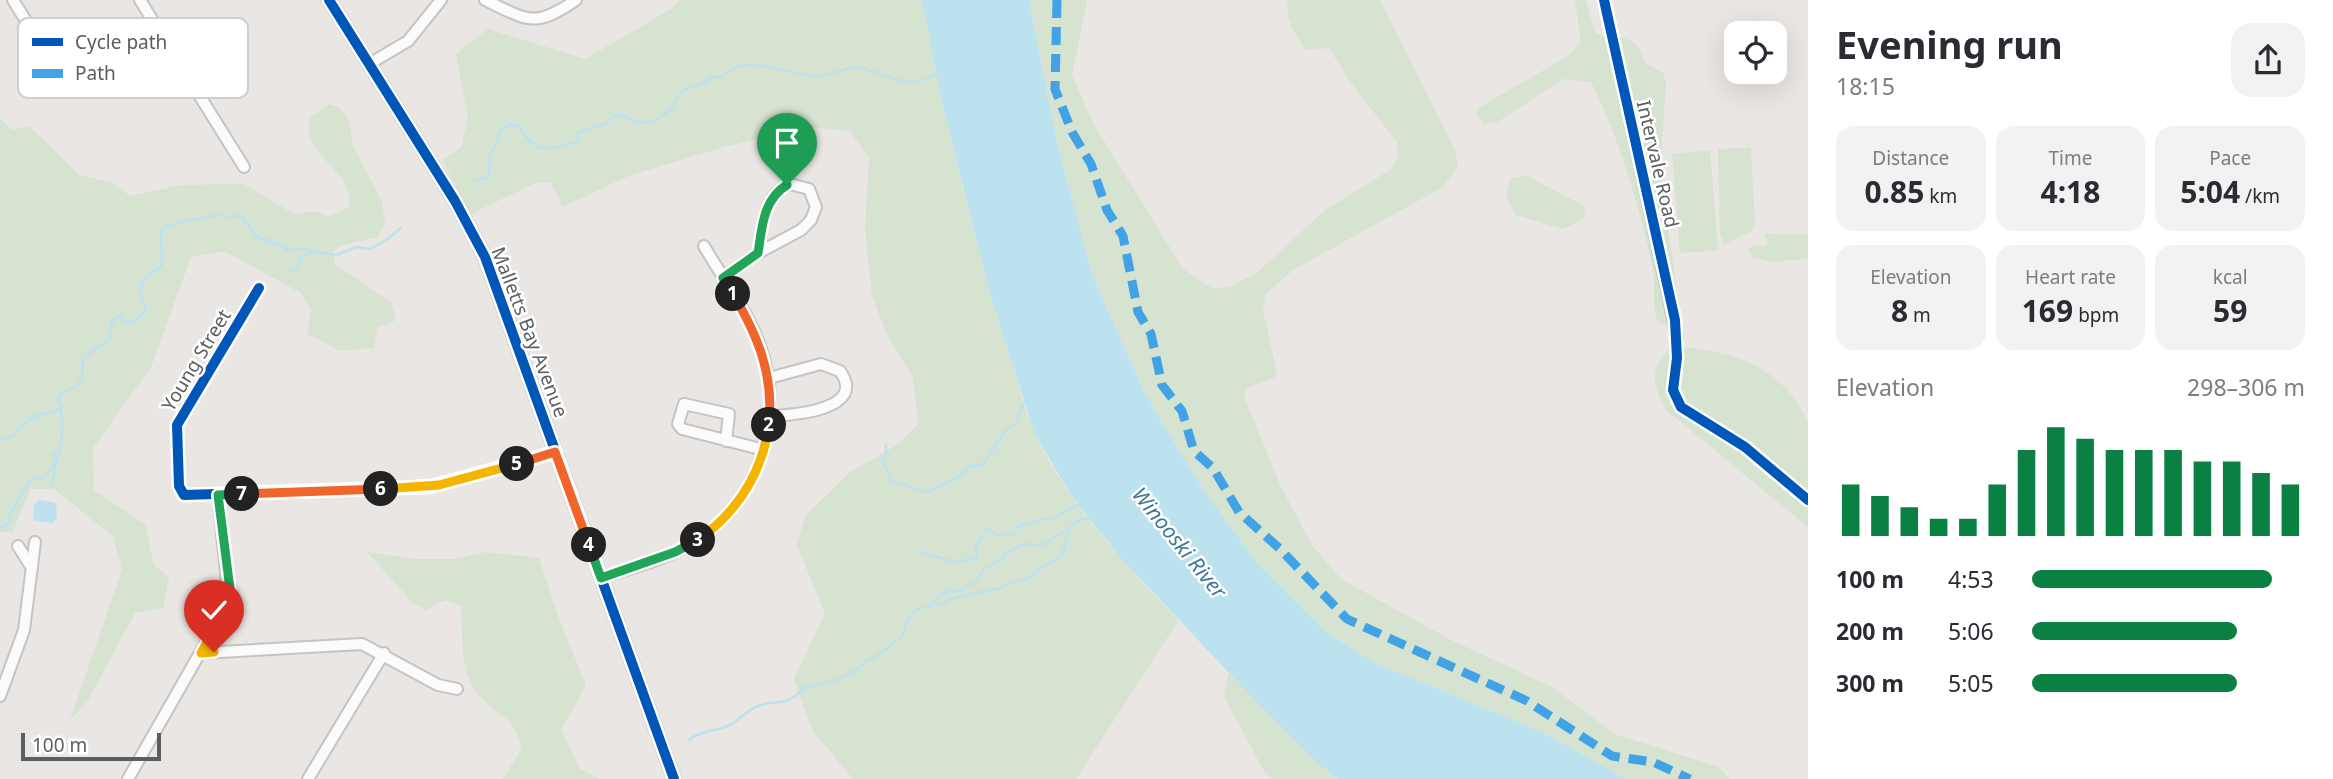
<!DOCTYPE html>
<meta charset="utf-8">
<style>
:root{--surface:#fff;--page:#f2f2f3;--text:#2b2b33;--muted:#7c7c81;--accent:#0b8043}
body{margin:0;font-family:"Noto Sans",sans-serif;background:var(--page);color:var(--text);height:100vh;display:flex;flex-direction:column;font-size:26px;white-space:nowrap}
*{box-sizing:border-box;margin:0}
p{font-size:23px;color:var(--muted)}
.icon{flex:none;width:38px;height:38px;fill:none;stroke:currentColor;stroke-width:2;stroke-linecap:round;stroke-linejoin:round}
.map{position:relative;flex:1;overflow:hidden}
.side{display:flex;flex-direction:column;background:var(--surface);width:525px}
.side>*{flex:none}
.controls{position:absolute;left:1724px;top:21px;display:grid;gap:14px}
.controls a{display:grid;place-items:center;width:63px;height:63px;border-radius:14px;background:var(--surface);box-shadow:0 7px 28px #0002;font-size:35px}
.scale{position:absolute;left:21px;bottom:18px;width:140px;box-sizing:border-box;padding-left:7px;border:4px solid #5a5e60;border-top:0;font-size:19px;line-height:24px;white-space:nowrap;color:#5a5e60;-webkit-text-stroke:5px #fff;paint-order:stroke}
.pin{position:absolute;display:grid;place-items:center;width:60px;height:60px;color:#fff;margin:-72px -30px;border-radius:50% 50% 50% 0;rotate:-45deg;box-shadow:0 0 7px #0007}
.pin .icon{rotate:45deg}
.km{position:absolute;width:35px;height:35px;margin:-18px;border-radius:50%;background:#222;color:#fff;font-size:19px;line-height:35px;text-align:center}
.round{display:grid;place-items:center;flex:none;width:74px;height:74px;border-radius:21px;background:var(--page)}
.overview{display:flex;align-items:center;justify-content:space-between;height:119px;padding:0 28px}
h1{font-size:38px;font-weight:700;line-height:52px}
.metrics{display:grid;grid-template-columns:repeat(3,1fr);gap:10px;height:119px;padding:7px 28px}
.metrics div{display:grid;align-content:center;border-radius:18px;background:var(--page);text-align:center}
.metrics b{font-size:30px;font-weight:700}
.metrics small{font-size:19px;font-weight:400}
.metrics p{font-size:19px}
.chart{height:196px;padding:14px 28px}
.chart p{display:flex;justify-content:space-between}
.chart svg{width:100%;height:126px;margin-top:7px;stroke:var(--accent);stroke-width:6}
ul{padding:0 28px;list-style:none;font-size:23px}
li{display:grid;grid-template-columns:112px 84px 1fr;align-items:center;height:52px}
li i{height:18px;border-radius:9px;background:var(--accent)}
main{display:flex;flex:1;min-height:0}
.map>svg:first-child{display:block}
.green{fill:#d5e3d0}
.water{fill:#bce2ef}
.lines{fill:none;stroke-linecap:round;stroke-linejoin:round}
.stream{stroke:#bce2ef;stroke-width:2.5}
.minor-casing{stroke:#c5c4c4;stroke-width:14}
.tertiary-casing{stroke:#c5c4c4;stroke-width:16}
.minor{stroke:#fcfbfb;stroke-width:10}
.tertiary{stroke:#fcfbfb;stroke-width:12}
.quiet{stroke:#42a2e6;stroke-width:9;stroke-dasharray:18 9;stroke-linecap:butt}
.cycleway-casing{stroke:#fff;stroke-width:15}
.cycleway{stroke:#0057b8;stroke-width:10}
.split-1-casing{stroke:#fff;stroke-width:14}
.split-2-casing{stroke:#fff;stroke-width:14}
.split-3-casing{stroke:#fff;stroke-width:14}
.split-4-casing{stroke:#fff;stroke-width:14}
.split-5-casing{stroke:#fff;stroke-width:14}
.split-6-casing{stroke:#fff;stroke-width:14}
.split-7-casing{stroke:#fff;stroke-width:14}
.split-8-casing{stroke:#fff;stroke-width:14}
.split-9-casing{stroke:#fff;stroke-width:14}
.split-1{stroke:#22a559;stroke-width:9}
.split-2{stroke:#f0652b;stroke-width:9}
.split-3{stroke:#f5b400;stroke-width:9}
.split-4{stroke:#22a559;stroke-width:9}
.split-5{stroke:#f0652b;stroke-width:9}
.split-6{stroke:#f5b400;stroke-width:9}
.split-7{stroke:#f0652b;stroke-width:9}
.split-8{stroke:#22a559;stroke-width:9}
.split-9{stroke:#f5b400;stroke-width:9}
.labels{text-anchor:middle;stroke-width:5;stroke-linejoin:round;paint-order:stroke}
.street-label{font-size:19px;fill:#5a5e60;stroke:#fff}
.water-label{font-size:21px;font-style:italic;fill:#427793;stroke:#fff}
.key{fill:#fff;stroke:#cecfcf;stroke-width:2}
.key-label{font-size:19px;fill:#5a5e60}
</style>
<main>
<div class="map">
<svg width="1808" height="779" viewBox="0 0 1808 779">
<rect width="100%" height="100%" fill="#e9e6e3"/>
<!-- green -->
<g class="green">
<path d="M680,0h242c23,116 48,232 85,345 9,29 15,59 27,86 32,73 92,133 144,190l-102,158h-223l-41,-49 -18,-51 31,-65 -28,-69 8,-29 44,-43 51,-30 18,-19 -5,-47 -25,-40 -16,-41 -7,-69 4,-69 -19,-27 -40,-4 -83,19 -99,30 -65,31 -13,-25 -15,1 -64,31 -29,-54 19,-12 7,-31 -12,-63 32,-25 97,30 88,-51z"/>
<path d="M1029,0h58l-15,75 21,48 90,146 30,20 19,-3 26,-14 67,-62 65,-40 8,-12 -1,-16 -46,-59 -22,-35 -23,2c-10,-12 -22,-33 -18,-50h92l75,149 3,17 -15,21 -150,83 -28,25 -2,17 14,60 -3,6 -26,9 -4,9 37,91 31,58 29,34 110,61 103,48 60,46 105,33 10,12h-103l-82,-46 -169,-70 -49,-31 -68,-68 -58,-79 -56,-93 -53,-120 -35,-134z"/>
<path d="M1575,0h11l9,33c26,9 41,-3 50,30l18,10 3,9 -6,90 21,148 -9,5 -13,-2c-9,-18 -2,-39 -7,-58 -14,-63 -32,-125 -61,-183l-28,-3 -64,42 -15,3 -6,-7 -1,-8 91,-53 13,-14z"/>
<path d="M329,104l10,3 10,13 4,25 29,57 3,21 -7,14 -36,8 -9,7 2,12 56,38 5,18 -19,8 -3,20 -34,3 -33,-17 4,-24 -10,-17 -77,-42 -33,6 -40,110 -58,81 1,42 52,35 7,39 16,13 -6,31 -28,5 -48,89 -17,18 52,-150 -9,-34 -59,-47h-23l-19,43h-12v-414l12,12 17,-4 50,49 33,7 18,14 51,-11 63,-1 50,30 23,-3 11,6 21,-10c0,-4 1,-12 -1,-17 -10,-27 -46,-39 -38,-72z"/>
<path d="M1751,148l4,77 -5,7 -26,12 -4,-11 -2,-84z"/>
<path d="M1710,150l8,100 -38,3 -8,-99z"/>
<path d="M1527,176l57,30 1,12 -22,11 -47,-14 -10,-19 5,-18z"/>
<path d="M1764,234l44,1v23l-34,4 -22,-5 -3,-8 5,-4 12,2 2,-5z"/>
<path d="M1671,347c56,1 115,20 137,76 0,11 0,87 0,104l-143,-118c-13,-28 -16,-38 6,-62z"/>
<path d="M367,552l48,7h41l30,-7 53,6 19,58 28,69 -25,45 19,39 20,10h-97l19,-31c-11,-37 -23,-28 -43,-53 -20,-23 -16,-61 -18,-89l-16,-6 -19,10 -13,-7z"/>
<path d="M1229,673l88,90 21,16h-65l-8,-6 -41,-77z"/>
</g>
<!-- water -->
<g class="water">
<path d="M922,0h107l27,138 35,134 53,120 56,93 58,79 68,68 49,31 169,70 82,46h-288l-21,-16 -88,-90 -111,-118 -48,-61 -36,-62 -46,-145 -44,-176z"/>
<path d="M39,500l17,3 1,15 -5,5 -19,-3 1,-15z"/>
</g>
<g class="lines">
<!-- stream -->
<g class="stream">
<path d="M474,181l15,-4 1,-23 7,-10 2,-11 10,-9 10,2c17,29 27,24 58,16l2,-10 27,-8 7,-8 11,-1c13,13 30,8 43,-3 9,-6 7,-14 16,-21 10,-6 21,-6 29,-14h10c24,-27 67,0 97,-1 14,0 28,-11 43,-8 25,6 51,25 75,4"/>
<path d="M289,273l10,-6 1,-9 10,-6"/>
<path d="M0,439c18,0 19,-15 34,-22 8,-4 18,-5 28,-9"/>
<path d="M886,445v10l-4,6 10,20 35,11 27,-12 15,-13 14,-3 22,-33 10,-7 10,-23"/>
<path d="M52,484l7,-33"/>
<path d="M0,528l10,-5v-9l20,-34 15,-3 9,-12v-11l5,-3c4,-15 5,-37 -1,-51l5,-8 13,-5 6,-12 1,-17 26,-19 3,-17 7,-7 6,8 11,-3 10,-11 -6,-15 2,-12 20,-17 -1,-34c15,-13 40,-10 59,-17l8,4 13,-3 16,22 25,8 6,6 4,-3 45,7 19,-8 14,2 15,-8 16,-13"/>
<path d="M918,551l37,11 22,-4 -1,-13 12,-17 9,7 17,-1 3,-7 24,-8h11l29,-16"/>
<path d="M930,606l11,-13 21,-3 14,-9 8,-12 17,-9 4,-7 19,-9 18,1 27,-16"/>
<path d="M689,740c12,-10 26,-8 41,-15 10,-5 17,-15 28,-19 19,-7 29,2 45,-18 22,-6 46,-7 61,-26 13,-3 26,-18 38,-25 8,-30 13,-29 42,-33l3,-4c25,-9 48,-6 71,-20l7,1 17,-15 12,-4 9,-8 6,-25 8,-8 15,-4"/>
</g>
<defs>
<g id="minor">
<path d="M13,0l54,87"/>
<path d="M140,0l104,167"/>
<path d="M485,0c42,20 49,29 91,0"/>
<path d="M1604,0l73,337"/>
<path d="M369,64l39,-23 33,-41"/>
<path d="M723,278l35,-25 43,-23 10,-10 5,-13 -7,-18 -19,-5c-27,10 -28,44 -32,69"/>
<path d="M259,288l-82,137 2,61 5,9 245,-8 127,-35"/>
<path d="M769,378l52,-14 19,7c28,39 -47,44 -70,45"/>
<path d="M726,441l3,-27 -45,-10 -6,20 4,5 82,21"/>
<path d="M18,546l14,22"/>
<path d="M601,578c30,-10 63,-18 90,-34 69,-41 96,-127 68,-201 -13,-34 -37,-66 -55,-97"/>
<path d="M201,653l161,-9 76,41 19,4"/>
<path d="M0,696l24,-66 11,-88"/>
<path d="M128,779l101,-177 -11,-108"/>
<path d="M308,779l76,-126"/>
</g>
<path id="tertiary" d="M329,0l126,201 30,56 189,522"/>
</defs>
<!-- minor casing -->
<use href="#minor" class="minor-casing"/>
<!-- tertiary casing -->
<use href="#tertiary" class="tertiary-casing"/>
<!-- minor -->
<use href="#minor" class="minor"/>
<!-- tertiary -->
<use href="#tertiary" class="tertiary"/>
<!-- quiet -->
<path class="quiet" d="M1057,0l-2,89 17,43 19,32 16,46 16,26 15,76 13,22 11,51 20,26 12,40 19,17 26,44 41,37 67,70 180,82 85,55 41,6 37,17"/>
<defs>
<g id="cycleway">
<path d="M329,0l126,201 30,56 189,522"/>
<path d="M1604,0l71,320 2,38 -4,32 8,17 64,40 63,53"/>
<path d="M259,288l-82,137 2,61 5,9 245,-8 127,-35"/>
</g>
</defs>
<!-- cycleway casing -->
<use href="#cycleway" class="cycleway-casing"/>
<!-- cycleway -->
<use href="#cycleway" class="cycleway"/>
</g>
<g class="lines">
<defs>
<path id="split-1" d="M733,294l-10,-16 35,-25c4,-25 5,-54 29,-68"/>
<path id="split-2" d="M733,294c25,42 41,81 36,131"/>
<path id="split-3" d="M698,540c39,-28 64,-67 71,-115"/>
<path id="split-4" d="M589,545l12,33 74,-26 23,-12"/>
<path id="split-5" d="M517,464l38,-12 34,93"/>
<path id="split-6" d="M381,489l58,-4 78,-21"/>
<path id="split-7" d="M242,494l139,-5"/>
<path id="split-8" d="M226,609l4,-20 -12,-94 24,-1"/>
<path id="split-9" d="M214,652l-13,1 25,-44"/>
</defs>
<!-- split-1 casing -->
<use href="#split-1" class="split-1-casing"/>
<!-- split-2 casing -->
<use href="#split-2" class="split-2-casing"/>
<!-- split-3 casing -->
<use href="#split-3" class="split-3-casing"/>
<!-- split-4 casing -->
<use href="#split-4" class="split-4-casing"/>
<!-- split-5 casing -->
<use href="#split-5" class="split-5-casing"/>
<!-- split-6 casing -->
<use href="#split-6" class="split-6-casing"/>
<!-- split-7 casing -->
<use href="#split-7" class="split-7-casing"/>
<!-- split-8 casing -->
<use href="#split-8" class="split-8-casing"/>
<!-- split-9 casing -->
<use href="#split-9" class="split-9-casing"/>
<!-- split-1 -->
<use href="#split-1" class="split-1"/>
<!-- split-2 -->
<use href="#split-2" class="split-2"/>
<!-- split-3 -->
<use href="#split-3" class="split-3"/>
<!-- split-4 -->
<use href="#split-4" class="split-4"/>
<!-- split-5 -->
<use href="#split-5" class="split-5"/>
<!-- split-6 -->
<use href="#split-6" class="split-6"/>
<!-- split-7 -->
<use href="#split-7" class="split-7"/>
<!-- split-8 -->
<use href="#split-8" class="split-8"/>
<!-- split-9 -->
<use href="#split-9" class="split-9"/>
</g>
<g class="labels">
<!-- street labels -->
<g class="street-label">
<text transform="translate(1658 164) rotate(77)" y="7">Intervale Road</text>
<text transform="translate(530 332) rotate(69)" y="7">Malletts Bay Avenue</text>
<text transform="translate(196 360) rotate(-59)" y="7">Young Street</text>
</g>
<!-- water labels -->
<g class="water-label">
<text transform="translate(1179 543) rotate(51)" y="7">Winooski River</text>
</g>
</g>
<!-- legend -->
<rect x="18" y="18" width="230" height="80" rx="10" class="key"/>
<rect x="32" y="38" width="31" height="8" fill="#0057b8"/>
<rect x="32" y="69" width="31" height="9" fill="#42a2e6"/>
<g class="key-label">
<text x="75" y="49">Cycle path</text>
<text x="75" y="80">Path</text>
</g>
</svg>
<div class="controls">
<a><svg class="icon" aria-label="locate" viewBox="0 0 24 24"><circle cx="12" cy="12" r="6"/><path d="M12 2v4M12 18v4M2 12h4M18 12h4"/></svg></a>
</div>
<div class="scale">100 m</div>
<div class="pin" style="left:787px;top:185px;background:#1e9e55"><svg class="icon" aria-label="arrive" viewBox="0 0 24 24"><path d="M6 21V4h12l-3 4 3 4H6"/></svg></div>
<div class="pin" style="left:214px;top:652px;background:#d93025"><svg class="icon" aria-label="check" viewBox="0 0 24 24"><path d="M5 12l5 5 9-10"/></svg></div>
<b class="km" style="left:733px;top:294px">1</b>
<b class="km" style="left:769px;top:425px">2</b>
<b class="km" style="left:698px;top:540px">3</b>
<b class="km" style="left:589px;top:545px">4</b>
<b class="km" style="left:517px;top:464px">5</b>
<b class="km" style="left:381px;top:489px">6</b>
<b class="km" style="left:242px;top:494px">7</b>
</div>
<section class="side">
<div class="overview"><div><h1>Evening run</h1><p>18:15</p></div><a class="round"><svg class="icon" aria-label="share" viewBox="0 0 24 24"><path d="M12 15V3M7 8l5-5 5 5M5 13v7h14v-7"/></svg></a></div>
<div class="metrics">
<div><p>Distance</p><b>0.85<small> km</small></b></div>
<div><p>Time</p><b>4:18</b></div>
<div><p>Pace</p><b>5:04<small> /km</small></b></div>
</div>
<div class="metrics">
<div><p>Elevation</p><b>8<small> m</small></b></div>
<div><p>Heart rate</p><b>169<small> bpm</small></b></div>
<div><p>kcal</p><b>59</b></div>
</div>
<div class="chart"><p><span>Elevation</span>298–306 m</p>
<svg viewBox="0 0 160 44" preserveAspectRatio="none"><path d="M5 44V26M15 44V30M25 44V34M35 44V38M45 44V38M55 44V26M65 44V14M75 44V6M85 44V10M95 44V14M105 44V14M115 44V14M125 44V18M135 44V18M145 44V22M155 44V26"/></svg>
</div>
<ul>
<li><b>100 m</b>4:53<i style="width:88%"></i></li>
<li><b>200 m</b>5:06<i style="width:75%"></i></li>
<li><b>300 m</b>5:05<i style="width:75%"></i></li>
</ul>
</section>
</main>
